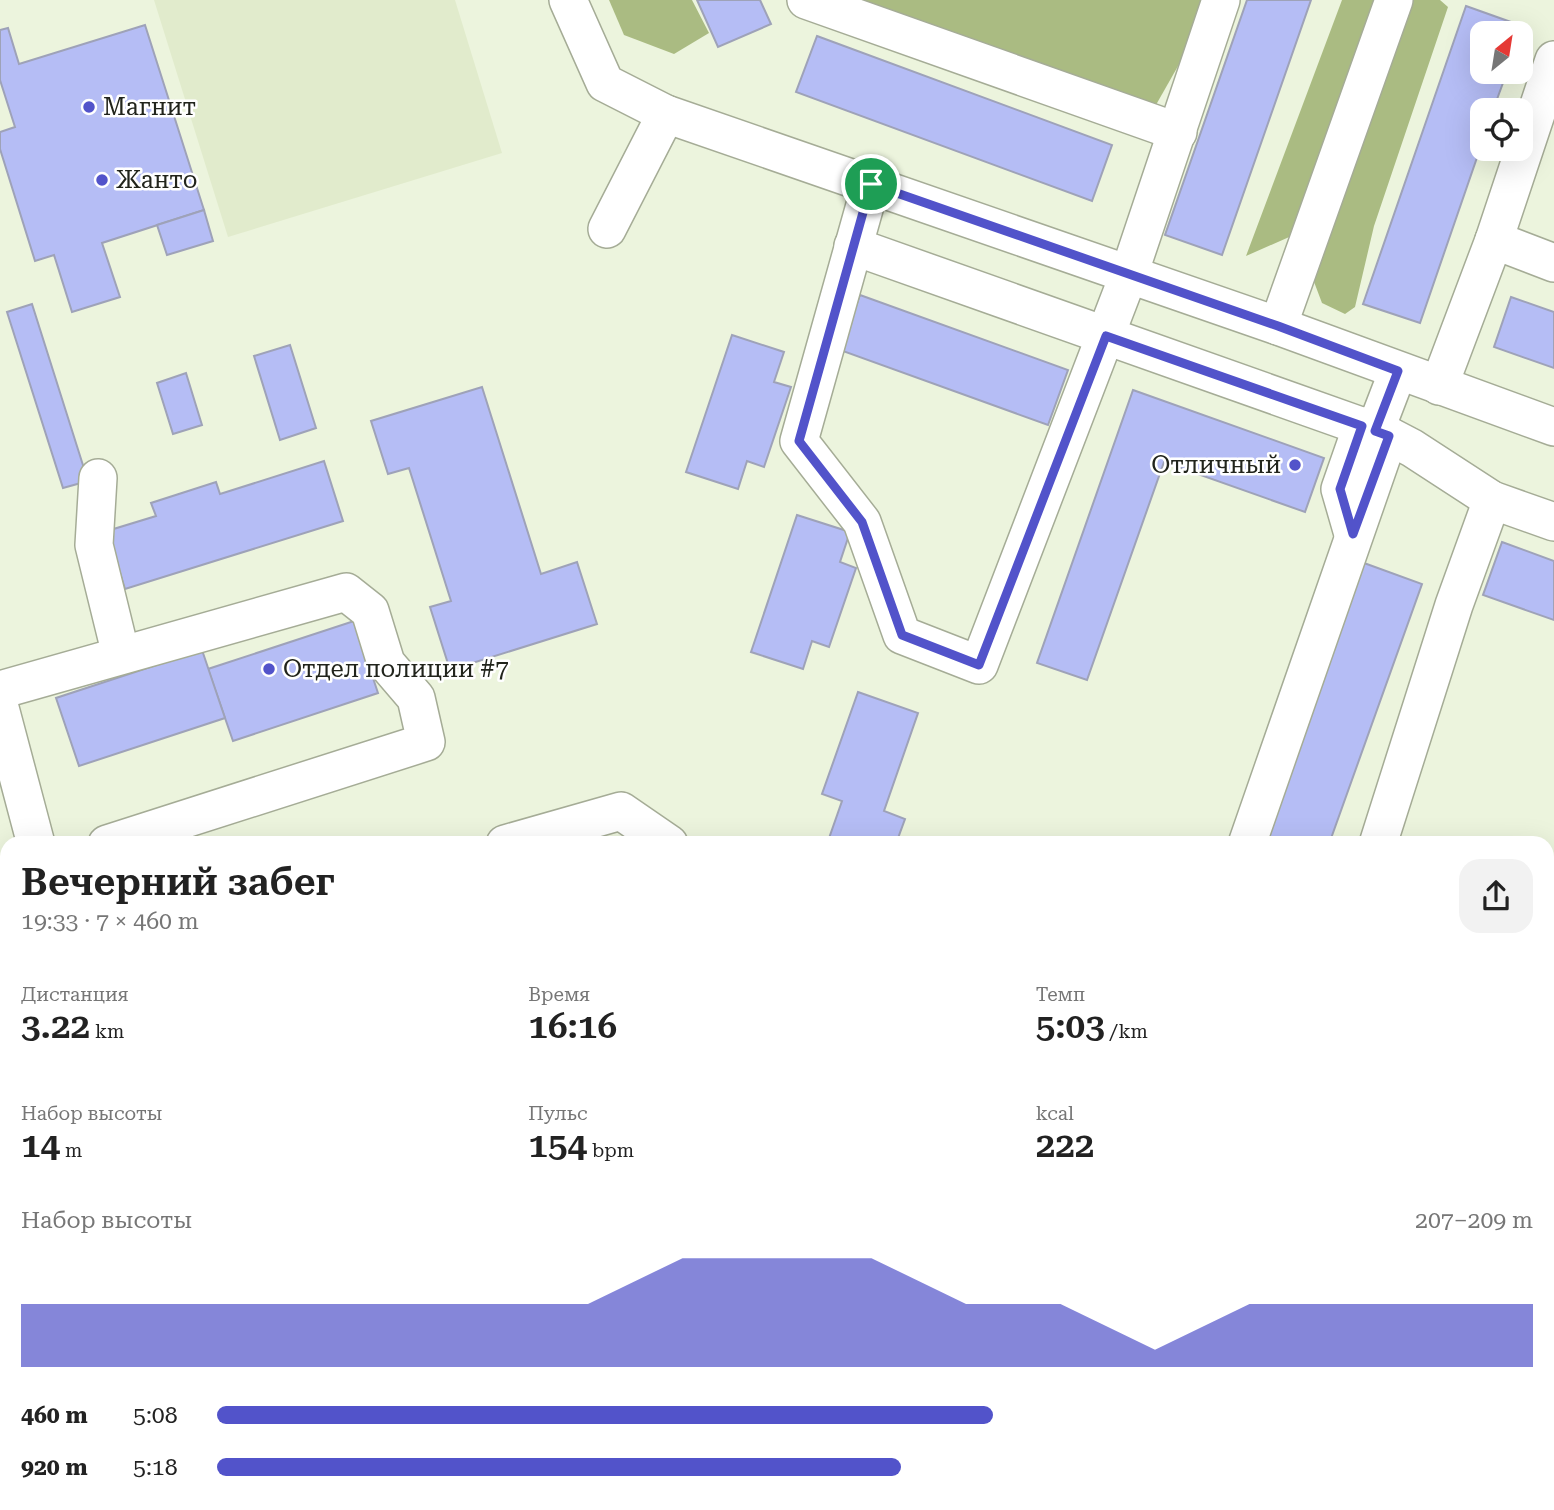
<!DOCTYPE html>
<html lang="ru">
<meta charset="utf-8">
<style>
:root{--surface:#fff;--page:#f2f2f2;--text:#222;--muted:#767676;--accent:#5253ca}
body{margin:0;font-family:"Roboto Serif",serif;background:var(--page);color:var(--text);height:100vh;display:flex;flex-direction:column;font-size:26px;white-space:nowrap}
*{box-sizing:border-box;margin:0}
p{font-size:23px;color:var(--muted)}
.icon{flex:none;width:38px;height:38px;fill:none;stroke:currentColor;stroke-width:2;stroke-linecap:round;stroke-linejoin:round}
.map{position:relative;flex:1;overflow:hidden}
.drawer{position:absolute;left:0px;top:836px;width:1554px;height:674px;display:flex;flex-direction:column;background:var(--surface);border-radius:21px 21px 0 0;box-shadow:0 7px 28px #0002}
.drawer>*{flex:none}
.needle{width:46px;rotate:30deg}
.controls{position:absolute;left:1470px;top:21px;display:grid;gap:14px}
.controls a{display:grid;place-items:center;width:63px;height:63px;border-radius:14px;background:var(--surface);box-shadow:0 7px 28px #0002;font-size:35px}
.pin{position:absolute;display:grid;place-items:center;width:60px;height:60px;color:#fff;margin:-30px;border:4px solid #fff;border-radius:50%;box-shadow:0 2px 7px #0007}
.round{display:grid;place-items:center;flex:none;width:74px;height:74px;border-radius:21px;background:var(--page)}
.summary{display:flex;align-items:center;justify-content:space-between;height:119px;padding:0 21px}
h1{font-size:38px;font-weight:600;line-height:52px}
.figures{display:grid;grid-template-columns:repeat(3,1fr);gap:10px;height:119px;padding:7px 21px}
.figures div{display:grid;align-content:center}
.figures b{font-size:35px;font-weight:600}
.figures small{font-size:19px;font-weight:400}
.figures p{font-size:19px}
.chart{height:196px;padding:14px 21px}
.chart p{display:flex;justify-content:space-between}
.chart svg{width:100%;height:126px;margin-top:7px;fill:var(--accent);opacity:.7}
ul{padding:0 21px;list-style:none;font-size:23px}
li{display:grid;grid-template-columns:112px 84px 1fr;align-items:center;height:52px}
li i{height:18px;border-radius:9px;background:var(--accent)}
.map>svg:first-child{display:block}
.built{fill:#e1ebcc}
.forest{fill:#aabb82}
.building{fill:#b5bdf5;stroke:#9ea2b8;stroke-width:2}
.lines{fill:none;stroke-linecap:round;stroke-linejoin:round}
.minor-casing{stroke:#a5ac96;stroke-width:40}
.minor{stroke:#fff;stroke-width:37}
.route-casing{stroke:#fff;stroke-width:14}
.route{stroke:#5253ca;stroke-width:9}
.poi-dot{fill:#5253ca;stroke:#fff;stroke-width:2.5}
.labels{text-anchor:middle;stroke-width:5;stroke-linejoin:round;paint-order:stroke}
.poi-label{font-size:24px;fill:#21241c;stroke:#fff;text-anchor:start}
</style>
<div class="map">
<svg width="1554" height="1510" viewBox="0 0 1554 1510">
<rect width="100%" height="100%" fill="#ecf4dd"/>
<!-- built -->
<path class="built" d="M154,0h301l47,153 -274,84z"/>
<!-- forest -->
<g class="forest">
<path d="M609,0h83l17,33 -35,21 -50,-19z"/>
<path d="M821,0h382l-13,45 -50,88z"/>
<path d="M1342,0h98l8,7 -74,219 -19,81 -10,7 -23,-11 -26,-69 -50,22z"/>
</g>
<!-- building -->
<g class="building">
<path d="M697,0h63l11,24 -53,23z"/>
<path d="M1247,0h64l-89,255 -57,-20z"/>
<path d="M1466,6l56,20 -2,7h-38v39h25l-14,38h-11v33l-62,180 -57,-19z"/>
<path d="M145,25l59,185 -102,33 18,54 -48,15 -18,-57 -19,6 -35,-112v-17l15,-5 -15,-47v-50l8,-2 11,36z"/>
<path d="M817,36l295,109 -20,56 -296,-109z"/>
<path d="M204,210l9,31 -46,14 -10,-30z"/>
<path d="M860,295l208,75 -20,55 -208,-75z"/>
<path d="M1511,297l43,15v56l-60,-21z"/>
<path d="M32,304l56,177 -25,7 -56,-176z"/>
<path d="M732,335l52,17 -10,30 17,5 -27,80 -17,-6 -9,28 -52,-17z"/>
<path d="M290,345l26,83 -36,12 -26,-84z"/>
<path d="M186,373l16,52 -29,9 -16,-51z"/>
<path d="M482,387l59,187 36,-12 20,62 -147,46 -20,-63 21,-6 -42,-133 -21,6 -17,-53z"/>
<path d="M1133,390l191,68 -19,54 -141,-50 -77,218 -50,-17z"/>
<path d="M324,461l19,60 -218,68 -18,-58 49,-15 -5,-13 65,-21 4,12z"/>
<path d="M797,515l53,17 -10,30 16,6 -27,79 -17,-6 -9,28 -52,-17z"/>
<path d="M1502,542l52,19v59l-71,-25z"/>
<path d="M1364,563l58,21 -93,260h-65z"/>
<path d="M354,621l24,72 -145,48 -25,-72z"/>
<path d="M202,650l23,68 -146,48 -23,-68z"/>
<path d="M858,692l60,21 -34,98 21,8 -8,22 9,3h-79l15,-43 -20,-7z"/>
<path d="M1547,980l7,2v64l-7,-2z"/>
<path d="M7,1224v121l-7,-15v-103z"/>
<rect x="1547" y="1364" width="7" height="34"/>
<path d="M1547,1426h7v63l-7,-1z"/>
<path d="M125,1503h41l-1,7h-41z"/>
<path d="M361,1503h118l-1,7h-118z"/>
<path d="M479,1503h31l-1,7h-31z"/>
<path d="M546,1503h69l-2,7h-69z"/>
<path d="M654,1503h73l-2,7h-72z"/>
<path d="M756,1503h107l-2,7h-105z"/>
<path d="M898,1503h35l-1,7h-35z"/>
<path d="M968,1503h34l1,7h-37z"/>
<path d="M1033,1503h61l2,7h-62z"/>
<path d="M1362,1503h77l21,7h-99z"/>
</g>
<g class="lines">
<defs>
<g id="minor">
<path d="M568,0l37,83 61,31 612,212 276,101"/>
<path d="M806,0l372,132"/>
<path d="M871,184l-72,257 63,81 40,113 77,30 150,-391 92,-274"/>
<path d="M607,229l59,-115"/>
<path d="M1494,240l60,23"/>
<path d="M853,246l522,185 23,-60"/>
<path d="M1278,326l116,-326"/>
<path d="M1439,386l55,-146 60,-180"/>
<path d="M1389,436l23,12 80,52 62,22"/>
<path d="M98,478l-4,67 27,110"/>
<path d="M1353,534l-13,-45 22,-63"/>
<path d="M0,690l346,-98 24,19 16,52 30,35 10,44 -319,102"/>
<path d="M0,708l36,136"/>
<path d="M505,844l116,-33 48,33"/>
<path d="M1247,844l142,-408 -14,-5"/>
<path d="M1378,844l76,-239 38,-105"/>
<path d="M1547,914l7,2"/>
<path d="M0,996l7,-2"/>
<path d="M1547,1161l7,2"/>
<path d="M1547,1412h7"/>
<path d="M245,1503l7,7"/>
<path d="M1120,1503l2,7"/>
<path d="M1516,1503l38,2"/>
<path d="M525,1510l2,-7"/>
<path d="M633,1510l1,-7"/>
</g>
</defs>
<!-- minor casing -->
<use href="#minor" class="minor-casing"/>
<!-- minor -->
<use href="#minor" class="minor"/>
</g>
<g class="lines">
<defs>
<path id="route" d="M871,184l407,142 120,45 -23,60 14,5 -36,98 -13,-45 22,-63 -256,-90 -127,329 -77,-30 -40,-113 -63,-81z"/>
</defs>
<!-- route casing -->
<use href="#route" class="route-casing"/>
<!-- route -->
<use href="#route" class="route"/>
</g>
<!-- markers -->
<g class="poi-dot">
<circle cx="89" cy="107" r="7"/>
<circle cx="102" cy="180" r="7"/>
<circle cx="1295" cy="465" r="7"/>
<circle cx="269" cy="669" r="7"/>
</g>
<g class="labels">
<!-- poi labels -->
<g class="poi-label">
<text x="103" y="115">Магнит</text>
<text x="116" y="188">Жанто</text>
<text x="1281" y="473" text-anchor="end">Отличный</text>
<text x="283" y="677">Отдел полиции #7</text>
</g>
</g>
</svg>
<div class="controls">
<a><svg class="needle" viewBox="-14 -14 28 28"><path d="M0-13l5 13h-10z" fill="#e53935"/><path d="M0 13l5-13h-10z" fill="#767676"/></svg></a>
<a><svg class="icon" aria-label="locate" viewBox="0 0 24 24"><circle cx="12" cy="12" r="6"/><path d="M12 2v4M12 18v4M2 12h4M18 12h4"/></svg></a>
</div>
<div class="pin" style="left:871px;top:184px;background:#1e9e55"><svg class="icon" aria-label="arrive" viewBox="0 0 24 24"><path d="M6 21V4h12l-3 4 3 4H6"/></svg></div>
<section class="drawer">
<div class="summary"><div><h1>Вечерний забег</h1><p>19:33 · 7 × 460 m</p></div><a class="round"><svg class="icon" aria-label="share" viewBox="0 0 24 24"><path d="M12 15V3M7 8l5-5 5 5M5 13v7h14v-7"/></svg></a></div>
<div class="figures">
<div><p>Дистанция</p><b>3.22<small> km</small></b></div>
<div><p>Время</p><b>16:16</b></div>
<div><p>Темп</p><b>5:03<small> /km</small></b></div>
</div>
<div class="figures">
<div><p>Набор высоты</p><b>14<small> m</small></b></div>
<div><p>Пульс</p><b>154<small> bpm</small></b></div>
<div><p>kcal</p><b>222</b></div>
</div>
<div class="chart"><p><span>Набор высоты</span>207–209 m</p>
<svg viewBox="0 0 160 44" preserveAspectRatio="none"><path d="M0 44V22L10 22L20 22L30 22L40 22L50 22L60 22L70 6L80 6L90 6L100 22L110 22L120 38L130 22L140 22L150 22L160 22V44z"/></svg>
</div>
<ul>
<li><b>460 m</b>5:08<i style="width:59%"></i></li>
<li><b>920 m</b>5:18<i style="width:52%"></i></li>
</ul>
</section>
</div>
